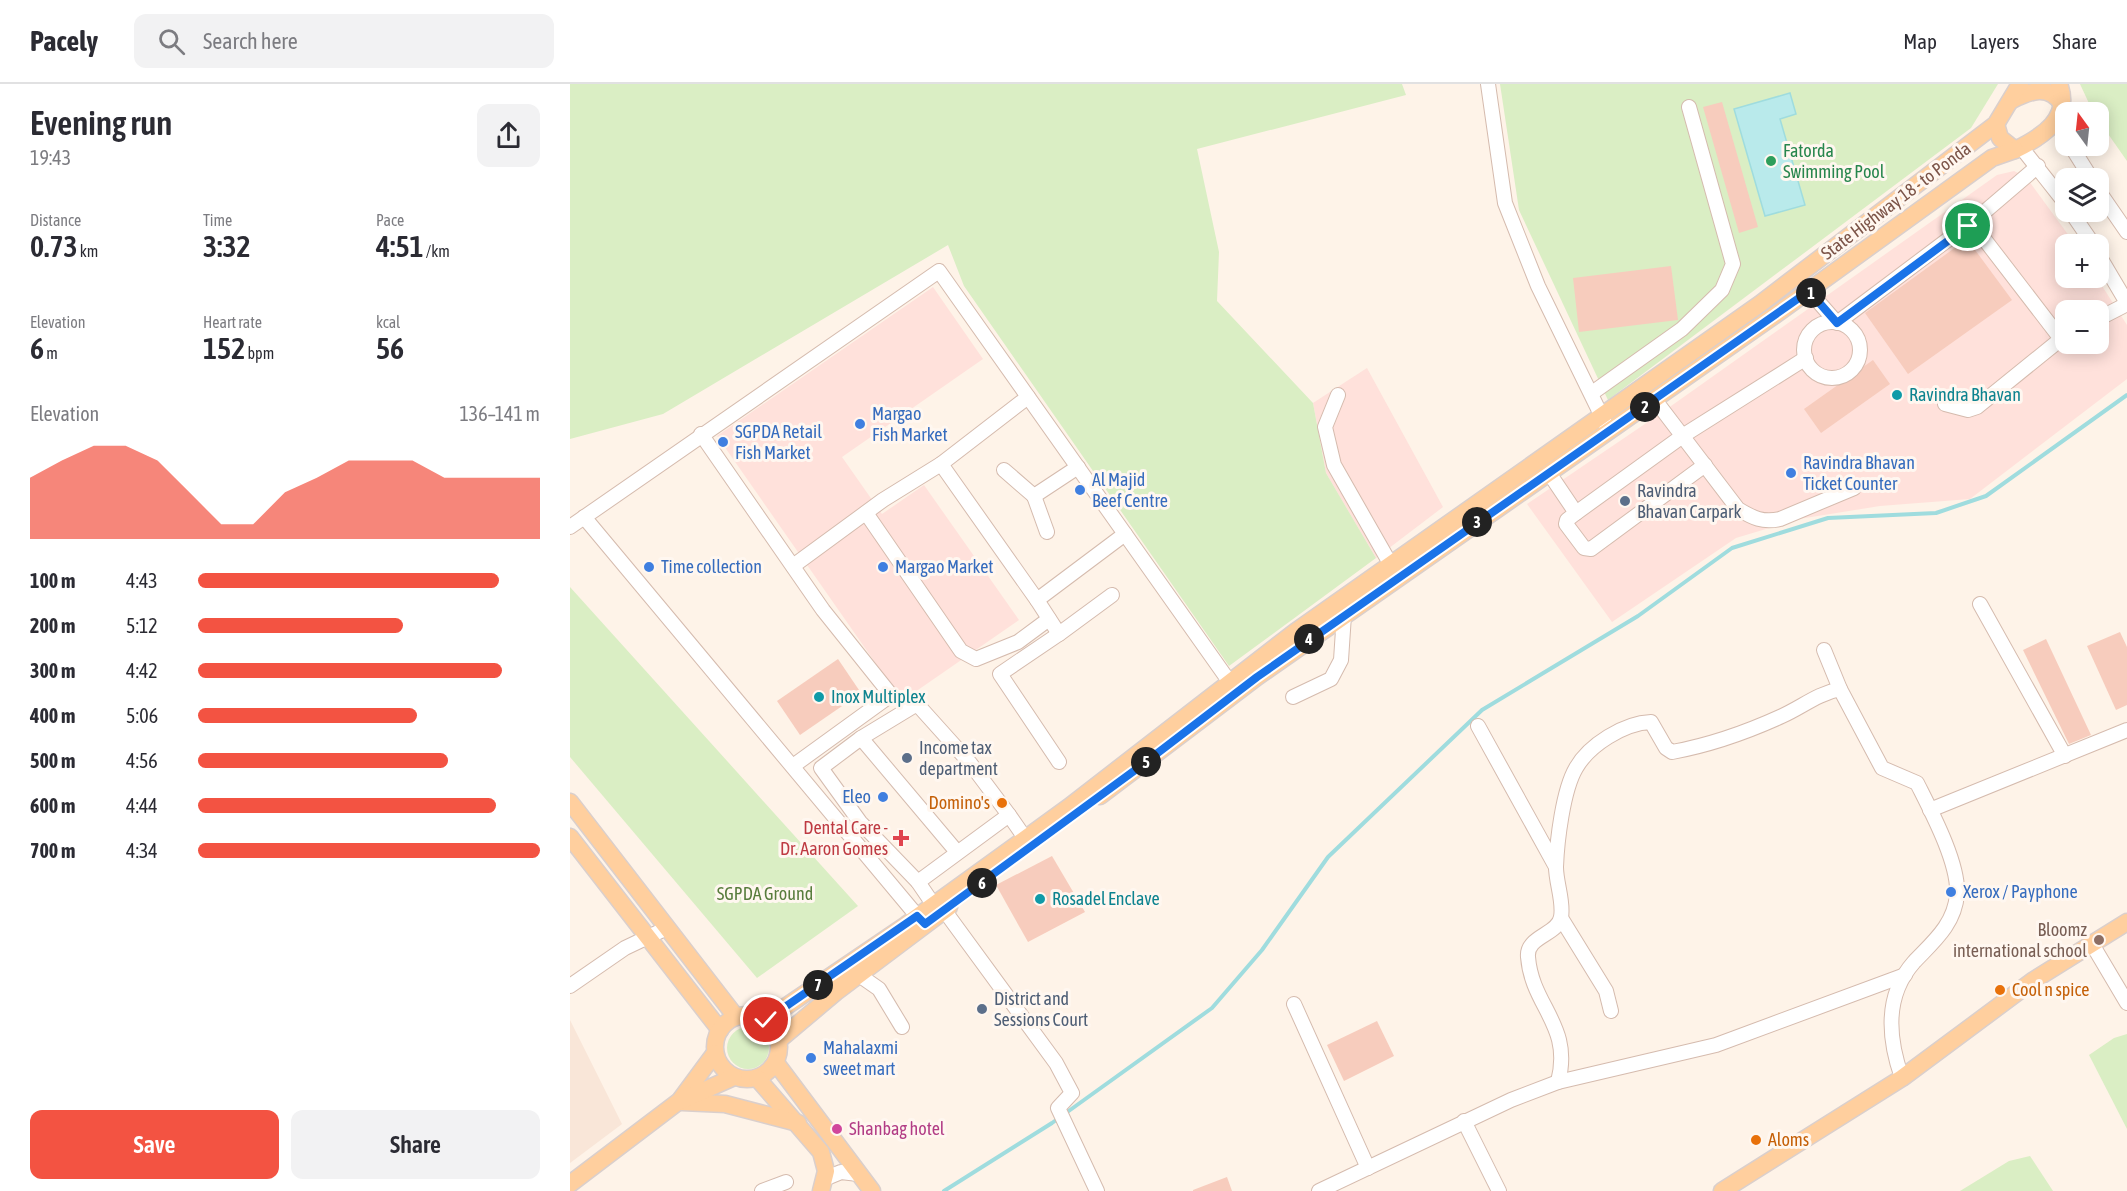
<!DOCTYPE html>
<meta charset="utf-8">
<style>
:root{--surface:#fff;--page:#f2f2f3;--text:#2b2b33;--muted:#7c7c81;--line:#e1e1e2;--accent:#f35342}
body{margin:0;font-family:"Asap Condensed",sans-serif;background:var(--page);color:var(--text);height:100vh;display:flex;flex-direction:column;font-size:22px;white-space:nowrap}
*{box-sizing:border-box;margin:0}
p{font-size:20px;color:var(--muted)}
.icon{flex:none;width:33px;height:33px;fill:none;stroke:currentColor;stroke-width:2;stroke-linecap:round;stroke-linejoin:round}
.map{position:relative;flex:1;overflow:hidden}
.sheet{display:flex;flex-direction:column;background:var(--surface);width:570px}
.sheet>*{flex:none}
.needle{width:39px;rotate:345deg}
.fabs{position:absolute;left:1485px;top:18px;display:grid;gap:12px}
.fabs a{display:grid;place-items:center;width:54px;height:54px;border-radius:12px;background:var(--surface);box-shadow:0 3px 15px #0003;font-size:30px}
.pin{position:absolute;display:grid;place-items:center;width:51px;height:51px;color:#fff;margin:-26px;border:3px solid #fff;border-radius:50%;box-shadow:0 2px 6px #0007}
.km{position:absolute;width:30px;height:30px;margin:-15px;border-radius:50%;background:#222;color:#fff;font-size:16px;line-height:30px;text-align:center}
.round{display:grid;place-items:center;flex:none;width:63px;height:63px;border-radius:12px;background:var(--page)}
.overview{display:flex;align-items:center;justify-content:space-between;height:102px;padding:0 30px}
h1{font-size:33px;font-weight:600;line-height:45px}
.figures{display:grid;grid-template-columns:repeat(3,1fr);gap:9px;height:102px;padding:6px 30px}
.figures div{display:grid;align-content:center}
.figures b{font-size:30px;font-weight:600}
.figures small{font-size:16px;font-weight:400}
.figures p{font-size:16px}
.chart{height:168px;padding:12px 30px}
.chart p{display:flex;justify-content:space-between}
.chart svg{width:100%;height:108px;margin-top:6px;fill:var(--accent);opacity:.7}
.cta{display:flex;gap:12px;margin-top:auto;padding:12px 30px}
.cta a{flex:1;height:69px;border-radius:12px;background:var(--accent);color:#fff;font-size:24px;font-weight:600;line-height:69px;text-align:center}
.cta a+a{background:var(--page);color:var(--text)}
ul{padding:0 30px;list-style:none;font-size:20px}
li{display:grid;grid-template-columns:96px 72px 1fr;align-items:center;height:45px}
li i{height:15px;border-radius:8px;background:var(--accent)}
header{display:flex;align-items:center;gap:36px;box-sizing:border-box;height:84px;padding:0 30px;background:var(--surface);border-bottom:2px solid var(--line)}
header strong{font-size:28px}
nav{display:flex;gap:33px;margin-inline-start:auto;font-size:21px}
.search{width:420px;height:54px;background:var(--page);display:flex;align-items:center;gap:15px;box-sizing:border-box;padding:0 21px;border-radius:12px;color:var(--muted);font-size:22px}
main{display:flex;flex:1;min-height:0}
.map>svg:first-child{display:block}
.residential{fill:#f9e6d8}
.commercial{fill:#ffe1db;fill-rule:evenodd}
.green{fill:#daeec4}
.water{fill:#b9eaeb;stroke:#9fdcde;stroke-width:1.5}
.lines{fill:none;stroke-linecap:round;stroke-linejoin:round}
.stream{stroke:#9fdcde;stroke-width:4}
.building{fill:#f7ccbd}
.minor-casing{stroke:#d5bbae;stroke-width:16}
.major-casing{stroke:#dacfcc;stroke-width:19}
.minor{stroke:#fff;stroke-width:14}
.major{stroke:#ffcf9e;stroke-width:16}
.route-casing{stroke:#fff;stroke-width:12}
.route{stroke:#1a73e8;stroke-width:8}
.leisure-dot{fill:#2e9e5b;stroke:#fff7f0;stroke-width:2}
.culture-dot{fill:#0f9aa8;stroke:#fff7f0;stroke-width:2}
.shop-dot{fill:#3f7fe0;stroke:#fff7f0;stroke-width:2}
.service-dot{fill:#5c6f8a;stroke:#fff7f0;stroke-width:2}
.food-dot{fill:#e8710a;stroke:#fff7f0;stroke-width:2}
.health-dot{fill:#e0444e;stroke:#fff7f0;stroke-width:2}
.education-dot{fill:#8d6e63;stroke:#fff7f0;stroke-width:2}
.hotel-dot{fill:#d1479c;stroke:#fff7f0;stroke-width:2}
.labels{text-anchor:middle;stroke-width:6;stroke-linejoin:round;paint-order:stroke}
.leisure-label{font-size:18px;fill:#27864d;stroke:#fff7f0;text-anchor:start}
.street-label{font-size:18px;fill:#7c5448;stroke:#fff7f0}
.culture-label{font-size:18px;fill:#0d838f;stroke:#fff7f0;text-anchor:start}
.shop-label{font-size:18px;fill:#366cbe;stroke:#fff7f0;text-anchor:start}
.service-label{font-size:18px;fill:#4e5e75;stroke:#fff7f0;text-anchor:start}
.food-label{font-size:18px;fill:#c56008;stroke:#fff7f0;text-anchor:start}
.health-label{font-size:18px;fill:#be3a42;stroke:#fff7f0;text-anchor:end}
.park-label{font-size:18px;fill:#587c3c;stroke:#fff7f0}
.education-label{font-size:18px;fill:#785e54;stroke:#fff7f0;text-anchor:end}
.hotel-label{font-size:18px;fill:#b23c85;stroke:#fff7f0;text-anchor:start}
</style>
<header>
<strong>Pacely</strong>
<div class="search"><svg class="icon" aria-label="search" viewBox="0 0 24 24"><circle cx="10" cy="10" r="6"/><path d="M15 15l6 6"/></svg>Search here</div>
<nav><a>Map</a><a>Layers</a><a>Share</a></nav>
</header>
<main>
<section class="sheet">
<div class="overview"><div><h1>Evening run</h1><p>19:43</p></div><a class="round"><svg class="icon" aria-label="share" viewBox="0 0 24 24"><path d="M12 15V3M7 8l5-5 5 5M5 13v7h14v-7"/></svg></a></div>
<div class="figures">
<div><p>Distance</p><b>0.73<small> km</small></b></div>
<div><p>Time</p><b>3:32</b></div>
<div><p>Pace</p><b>4:51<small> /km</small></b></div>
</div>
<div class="figures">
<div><p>Elevation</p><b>6<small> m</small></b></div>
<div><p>Heart rate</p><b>152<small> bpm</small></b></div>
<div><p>kcal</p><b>56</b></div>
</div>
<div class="chart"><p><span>Elevation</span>136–141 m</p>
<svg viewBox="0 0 160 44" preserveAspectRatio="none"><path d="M0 44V19L10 12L20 6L30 6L40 12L50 25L60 38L70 38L80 25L90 19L100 12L110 12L120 12L130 19L140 19L150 19L160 19V44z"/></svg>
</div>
<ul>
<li><b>100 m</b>4:43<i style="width:88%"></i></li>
<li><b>200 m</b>5:12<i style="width:60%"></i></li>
<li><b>300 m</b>4:42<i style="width:89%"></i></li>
<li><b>400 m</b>5:06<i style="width:64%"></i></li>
<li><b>500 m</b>4:56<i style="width:73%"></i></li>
<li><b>600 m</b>4:44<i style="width:87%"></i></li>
<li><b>700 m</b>4:34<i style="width:100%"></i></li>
</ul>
<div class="cta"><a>Save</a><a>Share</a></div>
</section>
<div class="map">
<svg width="1557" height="1107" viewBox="0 0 1557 1107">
<rect width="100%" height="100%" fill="#fef3e8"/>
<!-- residential -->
<path class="residential" d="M0,936l52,104 -52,39z"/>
<!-- commercial -->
<g class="commercial">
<path d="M1444,87l12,6 49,67h-9v34h31l30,47v54l-157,120 -90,7 -81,13 -63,19 -124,84 -85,-118 137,-93 333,-236zM1496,226h32v34h-32z"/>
<path d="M363,203l50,72 -141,98 40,57 42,-29 95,135 -117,81 -185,-265z"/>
<path d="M797,284l76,139 -67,51 -50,-85 -13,-70z"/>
</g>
<!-- green -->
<g class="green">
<path d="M0,0h832l4,11 -209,54 22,103 -2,49 96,102 13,70 50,85 -147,108 -265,-380 -16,-41 -285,169 -93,25z"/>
<path d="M930,0h498l-27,44 -363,272 -89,-190z"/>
<path d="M1510,0h47v77l-28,-40 -1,-9h-5z"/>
<path d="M0,503l288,319 -101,72 -187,-221z"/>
<circle cx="178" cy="964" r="21"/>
<path d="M1557,950v95l-38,-74 25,-17z"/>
<path d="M1460,1072l23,35h-93l49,-30z"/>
</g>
<!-- water -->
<path class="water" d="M1220,9l6,21 -16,5 25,86 -40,11 -31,-107z"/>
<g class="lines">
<!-- stream -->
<path class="stream" d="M374,1107l108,-68 160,-115 50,-58 66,-93 154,-147 156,-94 94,-68 96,-30 108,-5 50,-17 141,-101"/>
</g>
<!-- building -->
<g class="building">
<path d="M1152,18l36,125 -19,6 -36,-126z"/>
<path d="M1397,155l45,61 -104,74 -43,-61z"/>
<path d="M1101,182l7,54 -99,12 -6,-54z"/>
<path d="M1303,276l17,24 -69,49 -17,-24z"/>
<path d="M1550,548l7,15v58l-11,5 -29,-64z"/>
<path d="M1476,555l45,96 -22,9 -46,-94z"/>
<path d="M268,575l23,34 -61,42 -23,-34z"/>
<path d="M482,772l33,56 -57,30 -32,-57z"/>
<path d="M807,937l17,35 -50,25 -17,-36z"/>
<path d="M657,1093l5,14h-39v-1z"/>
</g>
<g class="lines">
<defs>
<g id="minor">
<path d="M918,0l17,119 33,83 68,139"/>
<path d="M1486,38l10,16"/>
<path d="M1501,62l20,32"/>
<path d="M1451,63l45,57"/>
<path d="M1528,106l29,42"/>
<path d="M1501,128l22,32"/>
<path d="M1398,142l70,-60"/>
<path d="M1528,170l29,49"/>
<path d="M1239,207l28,32 125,-94 13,-2 86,112 5,-2"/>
<path d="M1528,235l29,-15"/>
<circle cx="1262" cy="266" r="28"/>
<path d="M1022,309l90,-64 40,-39 11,-26 -44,-157"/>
<path d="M768,311l-13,32 9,38 57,100"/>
<path d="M1085,316l83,109c15,9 25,14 42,10l74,-31"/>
<path d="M1375,320l23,6 9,-3 84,-68"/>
<path d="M131,350l122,176 68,85 -98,71"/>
<path d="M371,380l96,136 88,-66"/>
<path d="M1135,381l-114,84 -7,-1 -18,-24 1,-4 9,-7 108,-78 122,-77"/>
<path d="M434,386l30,26 44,-29"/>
<path d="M979,389l27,40"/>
<path d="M464,412l13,36"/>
<path d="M296,429l95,138 15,8 42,-17 31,-23"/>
<path d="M14,433l339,406"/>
<path d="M0,443l369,-256 297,420"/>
<path d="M223,482l90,-66 58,-36 87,-67"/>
<path d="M467,516l22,34 53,-39"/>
<path d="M1410,520l85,152"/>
<path d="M1254,566l16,39"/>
<path d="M723,613l38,-18 10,-19 3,-45"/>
<path d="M908,642l78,141"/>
<path d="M291,654l56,-34 53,59 39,52"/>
<path d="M489,678l-59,-88 59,-40"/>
<path d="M1360,726l197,-80"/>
<path d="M348,798l-58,-60 -39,-54 40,-30 96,114"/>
<path d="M363,820l-15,-22 91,-67 16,23"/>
<path d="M374,826l112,153 16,30 -14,15 39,83"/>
<path d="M991,834l45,73 5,20"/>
<path d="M1522,860l35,59"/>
<path d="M289,891l20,14 23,38"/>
<path d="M0,902l55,-38 42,-20"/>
<path d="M724,920l74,164"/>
<path d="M988,998c15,-57 -26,-75 -30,-125 -2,-21 30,-22 33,-40 3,-15 -5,-34 -5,-50 1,-26 7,-77 20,-99 13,-23 48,-45 75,-46l15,26 6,4c38,-7 75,-20 110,-36 20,-9 35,-22 58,-27l42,79 35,15c14,28 42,80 40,111 -2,30 -24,48 -43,68 -30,34 -26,76 -12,116"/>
<path d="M894,1037l35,70"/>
<path d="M254,1095l17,-7 17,2"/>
<path d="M192,1107l24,-9"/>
<path d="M749,1107l192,-91 47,-18 158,-37 189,-70"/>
</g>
<g id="major">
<path d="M1442,16c18,-9 37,-16 49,3"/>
<path d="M1426,40l4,14 15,12c27,-13 57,-32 44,-66"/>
<path d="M530,712l157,-119 525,-367 210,-152 23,-8"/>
<path d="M0,718l166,215"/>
<path d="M0,753l150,193"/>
<circle cx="177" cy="963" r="32"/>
<path d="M196,936l140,-95 163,-118 226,-175 465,-328 236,-180 24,-40"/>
<path d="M209,956l57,-48 113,-85"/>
<path d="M206,979l96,128"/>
<path d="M187,994l64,74 5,19 -5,20"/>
<path d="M111,1015l34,-46"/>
<path d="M112,1018l43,2 73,19"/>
<path d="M0,1100l108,-82 56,-25"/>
<path d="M1152,1107l180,-113 132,-98 93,-58"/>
</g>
</defs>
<!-- minor casing -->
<use href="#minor" class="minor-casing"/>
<!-- major casing -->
<use href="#major" class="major-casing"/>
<!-- minor -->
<use href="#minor" class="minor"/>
<!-- major -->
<use href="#major" class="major"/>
</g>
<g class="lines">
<defs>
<path id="route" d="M196,936l151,-104 8,8 213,-156 119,-91 552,-386 28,32 131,-97"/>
</defs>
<!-- route casing -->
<use href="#route" class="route-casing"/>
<!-- route -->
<use href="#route" class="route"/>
</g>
<!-- markers -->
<circle class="leisure-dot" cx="1201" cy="77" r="6"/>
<g class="culture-dot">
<circle cx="1327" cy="311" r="6"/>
<circle cx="249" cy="613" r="6"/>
<circle cx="470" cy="815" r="6"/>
</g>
<g class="shop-dot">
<circle cx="290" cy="340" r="6"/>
<circle cx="153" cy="358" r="6"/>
<circle cx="1221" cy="389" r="6"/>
<circle cx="510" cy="406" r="6"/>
<circle cx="79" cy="483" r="6"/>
<circle cx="313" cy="483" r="6"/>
<circle cx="313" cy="713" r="6"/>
<circle cx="1381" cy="808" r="6"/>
<circle cx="241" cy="974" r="6"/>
</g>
<g class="service-dot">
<circle cx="1055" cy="417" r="6"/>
<circle cx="337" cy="674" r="6"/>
<circle cx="412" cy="925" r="6"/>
</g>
<g class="food-dot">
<circle cx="432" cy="719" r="6"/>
<circle cx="1430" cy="906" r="6"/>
<circle cx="1186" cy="1056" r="6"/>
</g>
<path class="health-dot" d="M328 745h6v6h6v6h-6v6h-6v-6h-6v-6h6z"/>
<circle class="education-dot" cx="1529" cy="856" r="6"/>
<circle class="hotel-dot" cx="267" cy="1045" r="6"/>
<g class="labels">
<!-- leisure labels -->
<g class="leisure-label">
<text x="1213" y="73">Fatorda<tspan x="1213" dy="21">Swimming Pool</tspan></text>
</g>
<!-- street labels -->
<g class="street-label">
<text transform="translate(1326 117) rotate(-37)" y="6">State Highway 18 - to Ponda</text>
</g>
<!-- culture labels -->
<g class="culture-label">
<text x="1339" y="317">Ravindra Bhavan</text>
<text x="261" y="619">Inox Multiplex</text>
<text x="482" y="821">Rosadel Enclave</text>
</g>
<!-- shop labels -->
<g class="shop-label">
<text x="302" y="336">Margao<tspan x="302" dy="21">Fish Market</tspan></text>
<text x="165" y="354">SGPDA Retail<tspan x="165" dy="21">Fish Market</tspan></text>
<text x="1233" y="385">Ravindra Bhavan<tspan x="1233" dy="21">Ticket Counter</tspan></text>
<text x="522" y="402">Al Majid<tspan x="522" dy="21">Beef Centre</tspan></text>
<text x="91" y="489">Time collection</text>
<text x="325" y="489">Margao Market</text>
<text x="301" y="719" text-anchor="end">Eleo</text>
<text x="1393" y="814">Xerox / Payphone</text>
<text x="253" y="970">Mahalaxmi<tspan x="253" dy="21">sweet mart</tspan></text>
</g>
<!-- service labels -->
<g class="service-label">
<text x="1067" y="413">Ravindra<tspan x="1067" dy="21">Bhavan Carpark</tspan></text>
<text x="349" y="670">Income tax<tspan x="349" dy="21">department</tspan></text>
<text x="424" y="921">District and<tspan x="424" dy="21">Sessions Court</tspan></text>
</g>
<!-- food labels -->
<g class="food-label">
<text x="420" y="725" text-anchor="end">Domino's</text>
<text x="1442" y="912">Cool n spice</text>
<text x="1198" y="1062">Aloms</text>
</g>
<!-- health labels -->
<g class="health-label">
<text x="318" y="750">Dental Care -<tspan x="318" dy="21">Dr. Aaron Gomes</tspan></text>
</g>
<!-- park labels -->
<g class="park-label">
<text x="195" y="816">SGPDA Ground</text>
</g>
<!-- education labels -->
<g class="education-label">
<text x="1517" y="852">Bloomz<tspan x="1517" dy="21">international school</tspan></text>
</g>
<!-- hotel labels -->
<g class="hotel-label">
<text x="279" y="1051">Shanbag hotel</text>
</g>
</g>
</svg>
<div class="fabs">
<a><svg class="needle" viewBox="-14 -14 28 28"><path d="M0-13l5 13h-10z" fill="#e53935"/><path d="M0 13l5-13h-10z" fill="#7c7c81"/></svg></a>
<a><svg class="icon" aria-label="layers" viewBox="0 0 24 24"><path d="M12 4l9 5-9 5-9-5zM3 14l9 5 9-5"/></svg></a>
<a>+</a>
<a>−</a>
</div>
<div class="pin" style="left:1398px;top:142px;background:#1e9e55"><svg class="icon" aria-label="arrive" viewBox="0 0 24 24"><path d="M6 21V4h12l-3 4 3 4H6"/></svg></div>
<div class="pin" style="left:196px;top:936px;background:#d93025"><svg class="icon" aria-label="check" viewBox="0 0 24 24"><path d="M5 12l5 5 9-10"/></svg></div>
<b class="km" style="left:1241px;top:209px">1</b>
<b class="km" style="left:1075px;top:323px">2</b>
<b class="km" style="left:907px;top:438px">3</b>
<b class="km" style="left:739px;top:555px">4</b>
<b class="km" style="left:576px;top:678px">5</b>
<b class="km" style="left:412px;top:799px">6</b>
<b class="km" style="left:248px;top:901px">7</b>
</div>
</main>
